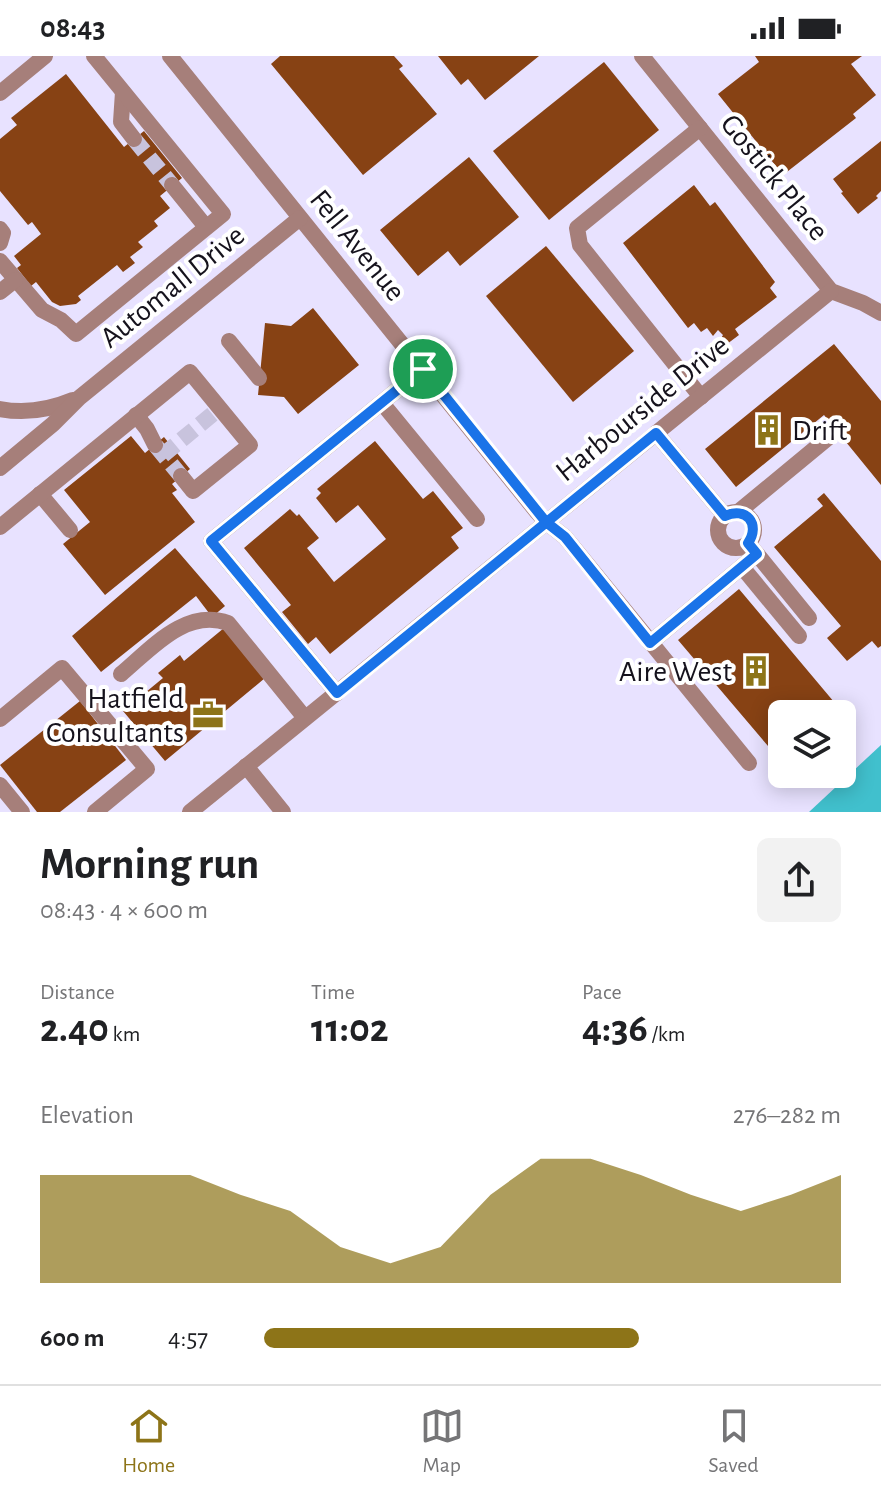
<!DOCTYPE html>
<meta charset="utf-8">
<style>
:root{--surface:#fff;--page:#f2f2f2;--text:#202124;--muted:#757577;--line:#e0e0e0;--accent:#8d7418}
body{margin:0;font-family:"Alegreya Sans",sans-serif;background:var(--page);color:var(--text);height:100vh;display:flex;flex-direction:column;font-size:30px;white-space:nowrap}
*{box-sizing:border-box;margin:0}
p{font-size:26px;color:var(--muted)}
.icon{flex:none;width:44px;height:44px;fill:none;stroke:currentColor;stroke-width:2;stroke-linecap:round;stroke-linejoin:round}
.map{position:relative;height:756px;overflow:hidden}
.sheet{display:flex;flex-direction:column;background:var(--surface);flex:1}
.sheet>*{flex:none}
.buttons{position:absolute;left:768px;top:644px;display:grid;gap:16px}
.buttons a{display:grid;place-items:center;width:88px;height:88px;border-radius:12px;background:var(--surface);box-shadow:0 4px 20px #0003;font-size:40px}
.pin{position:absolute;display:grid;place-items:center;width:68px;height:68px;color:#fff;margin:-34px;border:4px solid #fff;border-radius:50%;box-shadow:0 2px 8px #0007}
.round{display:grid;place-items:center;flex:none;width:84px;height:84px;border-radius:12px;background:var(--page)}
.head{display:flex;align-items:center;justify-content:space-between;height:136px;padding:0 40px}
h1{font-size:44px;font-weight:600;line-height:60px}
.figures{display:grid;grid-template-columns:repeat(3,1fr);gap:12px;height:136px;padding:8px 40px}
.figures div{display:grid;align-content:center}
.figures b{font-size:40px;font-weight:600}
.figures small{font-size:22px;font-weight:400}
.figures p{font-size:22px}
.chart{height:224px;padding:16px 40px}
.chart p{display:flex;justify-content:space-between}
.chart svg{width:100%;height:144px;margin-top:8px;fill:var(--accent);opacity:.7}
ul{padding:0 40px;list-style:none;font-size:26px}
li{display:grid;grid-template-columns:128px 96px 1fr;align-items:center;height:60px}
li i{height:20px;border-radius:10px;background:var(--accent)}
.status{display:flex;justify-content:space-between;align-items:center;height:56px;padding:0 40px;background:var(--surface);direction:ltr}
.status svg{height:22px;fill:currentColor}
.menu{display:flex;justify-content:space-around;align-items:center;height:112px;border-top:2px solid var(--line);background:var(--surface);font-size:22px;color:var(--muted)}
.menu a{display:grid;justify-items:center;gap:4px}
.menu .active{color:var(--accent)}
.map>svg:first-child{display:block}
.water{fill:#41c0cd}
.building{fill:#874214}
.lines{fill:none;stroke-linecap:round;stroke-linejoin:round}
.minor-tunnel{stroke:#c8c3dd;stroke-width:16;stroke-dasharray:16 8;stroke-linecap:butt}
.minor{stroke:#a67f7a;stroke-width:16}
.route-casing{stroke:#fff;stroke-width:16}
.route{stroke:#1a73e8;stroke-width:10}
.labels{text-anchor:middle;stroke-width:8;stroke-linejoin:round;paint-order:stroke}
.street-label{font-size:30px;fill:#15121c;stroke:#fff}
.poi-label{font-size:30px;fill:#15121c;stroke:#fff;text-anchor:end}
</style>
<div class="status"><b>08:43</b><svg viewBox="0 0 49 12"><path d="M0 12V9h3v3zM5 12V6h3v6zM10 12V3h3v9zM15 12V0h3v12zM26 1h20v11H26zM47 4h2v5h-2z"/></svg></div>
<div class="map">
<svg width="881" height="756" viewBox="0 0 881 756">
<rect width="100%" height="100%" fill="#e8e2ff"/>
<!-- water -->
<path class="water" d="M881,689v67h-72z"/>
<!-- building -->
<g class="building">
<path d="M280,0h114l9,10 -4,3 38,45 -74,61 -92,-111z"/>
<path d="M438,0h101l-54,44 -17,-21 -7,6z"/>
<path d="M755,0h107l-11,8 25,31 -23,19 3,4 -73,57 -65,-81 41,-32z"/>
<path d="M604,6l55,68 -110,90 -56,-69z"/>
<path d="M66,18l58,73 20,-16 38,47 -22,18 10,12 -16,13 4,5 -20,16 5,5 -13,10 5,6 -12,9 -6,-7 -39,31 3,4 -5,4 -16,2 -8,-4 -16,-20 -5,4 -14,-18 4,-3 -7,-9 27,-22 -9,-12 -4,3 -28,-34v-52l17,-14 -6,-7z"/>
<path d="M881,85v50l-5,5 2,2 -20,16 -17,-21 2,-1 -10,-13z"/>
<path d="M469,101l50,60 -59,49 -12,-15 -30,25 -38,-46z"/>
<path d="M694,129l16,21 5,-4 60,80 -5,6 7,9 -42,32 4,6 -12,9 -7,-4 3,-5 -5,-5 -5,6 -6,-8 -6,4 -7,-9 -6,5 -65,-85z"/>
<path d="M546,190l88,105 -61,51 -87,-106z"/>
<path d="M313,252l46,57 -61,49 -14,-17 -26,-2 7,-72 26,3z"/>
<path d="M834,288l47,57v84l-57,-70 -88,72 -31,-38z"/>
<path d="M131,380l14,17 19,-16 26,32 -18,15 5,6 -5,3 23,29 -90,73 -42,-51 27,-22 -26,-32z"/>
<path d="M375,385l48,58 10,-8 30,37 -12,9 8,11 -129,106 -14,-17 -8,7 -26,-32 9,-7 -47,-57 46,-39 7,7 2,-2 20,24 -12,10 27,34 52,-43 -28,-34 -22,18 -20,-25 5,-5 -4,-4z"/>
<path d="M824,437l57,68v85l-3,2 -6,-7 -25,20 -20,-23 14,-12 -67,-79 49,-41 -6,-7z"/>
<path d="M175,492l50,58 -13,11 -16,-21 -95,76 -29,-36z"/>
<path d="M739,533l95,113 -13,12h-39v32l-8,7 -96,-113z"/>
<path d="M224,572l41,50 -100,83 -42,-50 40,-33 -5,-5 22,-18 4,6z"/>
<path d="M80,645l46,59 -66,52h-23l-37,-47z"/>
</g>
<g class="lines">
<!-- minor-tunnel -->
<g class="minor-tunnel">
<path d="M134,83l38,46"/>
<path d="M156,390l25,30"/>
<path d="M163,399l57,-47"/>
</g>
<!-- minor -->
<g class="minor">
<path d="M170,0l367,456 9,10 19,15 184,226"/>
<path d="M642,0l189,235 32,12 18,10"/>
<path d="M123,36l-2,30 13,17"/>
<path d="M0,37l45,-37"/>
<path d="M700,72l-123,100 3,17 121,152"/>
<path d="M172,129l34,42"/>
<path d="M0,173l3,4 -3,10"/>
<path d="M0,205l42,49 19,10 15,14 147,-120 -129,-158"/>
<path d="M0,236l15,-12"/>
<path d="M229,285l30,37"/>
<path d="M382,347l95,116"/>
<path d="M0,353c26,5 49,1 73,-9"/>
<path d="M136,359l11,14 8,16"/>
<path d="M656,377l69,83"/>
<path d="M0,412l53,-44 26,-26 221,-180"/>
<path d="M40,438l30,36"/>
<circle cx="736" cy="474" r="18"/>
<path d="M737,457l92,-76"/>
<path d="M0,471l190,-155 60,73 -57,46 -12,-15"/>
<path d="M752,492l57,70"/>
<path d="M742,511l57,69"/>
<path d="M650,587l107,-89"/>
<path d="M121,618c30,-25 64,-66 107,-51l77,95"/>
<path d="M337,637l-126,-152 212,-172"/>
<path d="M0,663l62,-51 85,101 -52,43"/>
<path d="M246,710l37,46"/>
<path d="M0,729l22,27"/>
<path d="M190,756l641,-521"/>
</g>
</g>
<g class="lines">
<defs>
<path id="route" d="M423,313l123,153 19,15 85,106 107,-89 -9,-11c13,-19 -2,-37 -23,-27l-69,-83 -319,260 -126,-152 212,-172"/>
</defs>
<!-- route casing -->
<use href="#route" class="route-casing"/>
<!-- route -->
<use href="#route" class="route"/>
</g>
<!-- icons -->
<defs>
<symbol id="building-bare" viewBox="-9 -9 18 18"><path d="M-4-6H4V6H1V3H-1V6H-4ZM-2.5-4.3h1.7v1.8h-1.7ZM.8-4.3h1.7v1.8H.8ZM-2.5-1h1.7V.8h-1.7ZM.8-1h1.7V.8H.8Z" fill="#8d7418" stroke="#fff" stroke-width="2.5" paint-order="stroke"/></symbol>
<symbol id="office-bare" viewBox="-9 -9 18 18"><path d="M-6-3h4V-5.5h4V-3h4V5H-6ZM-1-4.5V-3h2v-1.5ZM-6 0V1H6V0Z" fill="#8d7418" stroke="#fff" stroke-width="2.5" paint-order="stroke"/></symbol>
</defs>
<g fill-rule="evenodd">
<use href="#building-bare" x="746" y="352" width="44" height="44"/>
<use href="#building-bare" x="734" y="593" width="44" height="44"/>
<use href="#office-bare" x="186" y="637" width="44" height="44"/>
</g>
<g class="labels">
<!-- street labels -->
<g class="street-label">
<text transform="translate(775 121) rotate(51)" y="10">Gostick Place</text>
<text transform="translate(358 189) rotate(51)" y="10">Fell Avenue</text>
<text transform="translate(172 230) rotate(-39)" y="10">Automall Drive</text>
<text transform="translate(642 352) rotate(-39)" y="10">Harbourside Drive</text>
</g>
<!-- poi labels -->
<g class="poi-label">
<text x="792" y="384" text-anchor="start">Drift</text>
<text x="732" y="625">Aire West</text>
<text x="184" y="652">Hatfield<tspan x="184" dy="34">Consultants</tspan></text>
</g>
</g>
</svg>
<div class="buttons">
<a><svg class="icon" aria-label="layers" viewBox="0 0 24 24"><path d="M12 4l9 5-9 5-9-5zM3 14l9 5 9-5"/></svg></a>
</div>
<div class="pin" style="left:423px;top:313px;background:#1e9e55"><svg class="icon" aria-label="arrive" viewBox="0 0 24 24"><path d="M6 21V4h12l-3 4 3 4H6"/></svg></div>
</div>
<section class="sheet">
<div class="head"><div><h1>Morning run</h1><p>08:43 · 4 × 600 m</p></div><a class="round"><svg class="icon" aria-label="share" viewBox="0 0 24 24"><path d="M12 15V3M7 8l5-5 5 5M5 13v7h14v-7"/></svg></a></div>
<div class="figures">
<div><p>Distance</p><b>2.40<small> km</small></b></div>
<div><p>Time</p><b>11:02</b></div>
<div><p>Pace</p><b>4:36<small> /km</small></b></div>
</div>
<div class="chart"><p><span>Elevation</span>276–282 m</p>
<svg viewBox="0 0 160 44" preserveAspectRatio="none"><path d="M0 44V11L10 11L20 11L30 11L40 17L50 22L60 33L70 38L80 33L90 17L100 6L110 6L120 11L130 17L140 22L150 17L160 11V44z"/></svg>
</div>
<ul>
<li><b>600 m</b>4:57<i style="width:65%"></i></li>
</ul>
</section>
<nav class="menu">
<a class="active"><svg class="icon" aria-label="home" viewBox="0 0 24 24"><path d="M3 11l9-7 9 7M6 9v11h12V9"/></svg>Home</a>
<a><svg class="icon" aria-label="map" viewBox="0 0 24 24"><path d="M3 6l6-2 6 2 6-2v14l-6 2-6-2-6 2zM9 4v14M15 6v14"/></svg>Map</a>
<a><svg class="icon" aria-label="saved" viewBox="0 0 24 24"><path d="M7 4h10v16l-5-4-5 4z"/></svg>Saved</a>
</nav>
